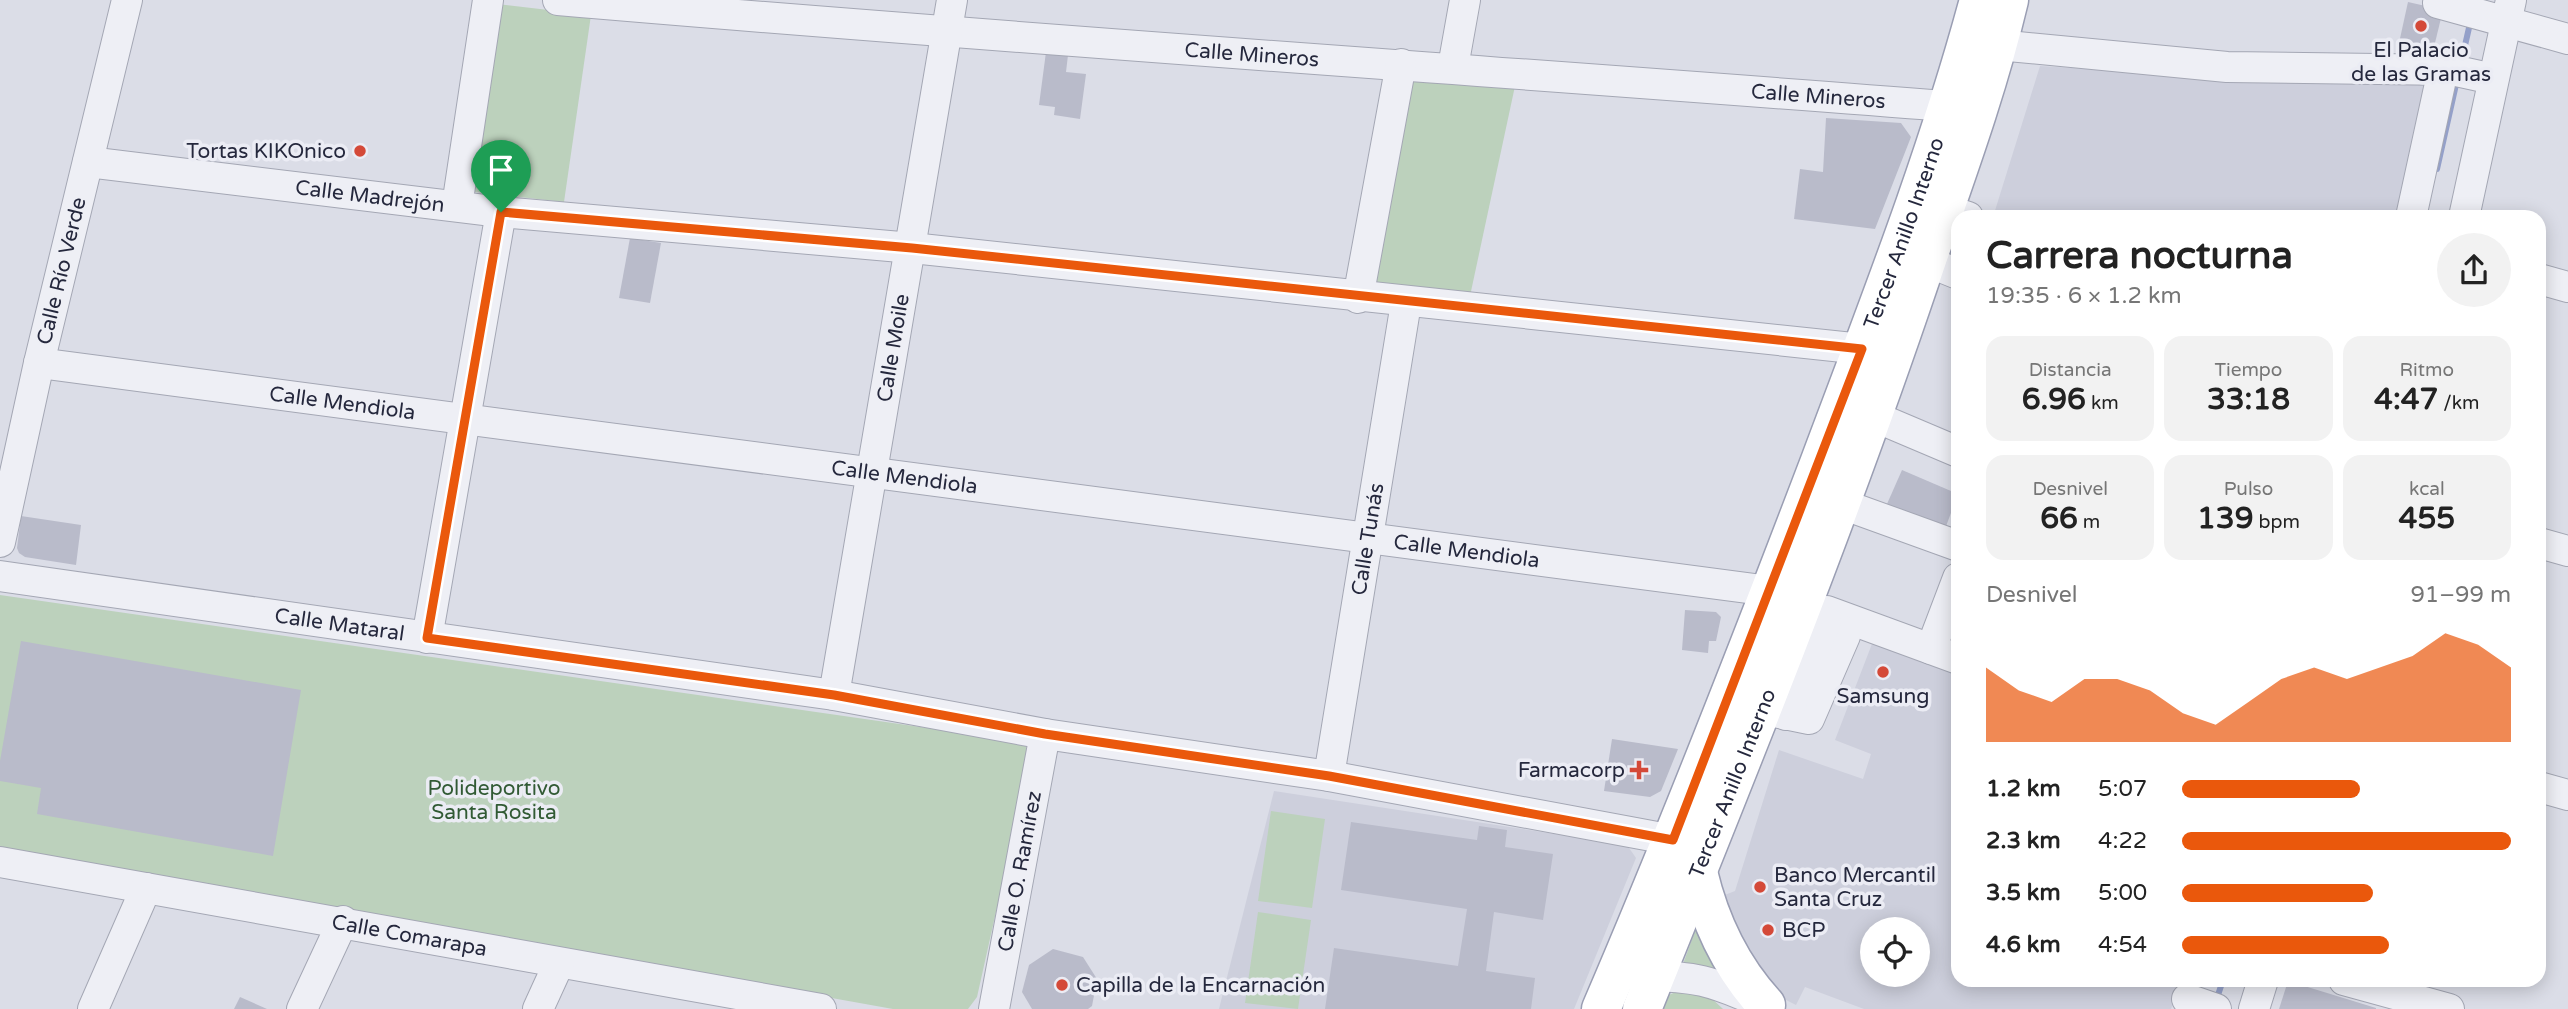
<!DOCTYPE html>
<html lang="es">
<meta charset="utf-8">
<style>
:root{--surface:#fff;--page:#f2f2f2;--text:#222;--muted:#767676;--accent:#ea580c}
body{margin:0;font-family:"Varela Round",sans-serif;background:var(--page);color:var(--text);height:100vh;display:flex;flex-direction:column;font-size:26px;white-space:nowrap}
*{box-sizing:border-box;margin:0}
p{font-size:23px;color:var(--muted)}
.icon{flex:none;width:38px;height:38px;fill:none;stroke:currentColor;stroke-width:2;stroke-linecap:round;stroke-linejoin:round}
.map{position:relative;flex:1;overflow:hidden}
.panel{position:absolute;left:1951px;top:210px;width:595px;height:777px;display:flex;flex-direction:column;background:var(--surface);border-radius:21px;box-shadow:0 4px 18px #0003}
.panel>*{flex:none}
.controls{position:absolute;left:1860px;top:917px;display:grid;gap:14px}
.controls a{display:grid;place-items:center;width:70px;height:70px;border-radius:50%;background:var(--surface);box-shadow:0 4px 18px #0003;font-size:35px}
.pin{position:absolute;display:grid;place-items:center;width:60px;height:60px;color:#fff;margin:-72px -30px;border-radius:50% 50% 50% 0;rotate:-45deg;box-shadow:0 0 7px #0007}
.pin .icon{rotate:45deg}
.round{display:grid;place-items:center;flex:none;width:74px;height:74px;border-radius:37px;background:var(--page)}
.overview{display:flex;align-items:center;justify-content:space-between;height:119px;padding:0 35px}
h1{font-size:38px;font-weight:800;line-height:52px}
.stats{display:grid;grid-template-columns:repeat(3,1fr);gap:10px;height:119px;padding:7px 35px}
.stats div{display:grid;align-content:center;border-radius:18px;background:var(--page);text-align:center}
.stats b{font-size:30px;font-weight:800}
.stats small{font-size:19px;font-weight:400}
.stats p{font-size:19px}
.chart{height:196px;padding:14px 35px}
.chart p{display:flex;justify-content:space-between}
.chart svg{width:100%;height:126px;margin-top:7px;fill:var(--accent);opacity:.7}
ul{padding:0 35px;list-style:none;font-size:23px}
li{display:grid;grid-template-columns:112px 84px 1fr;align-items:center;height:52px}
li i{height:18px;border-radius:9px;background:var(--accent)}
.map>svg:first-child{display:block}
.built{fill:#cdcfdc;fill-rule:evenodd}
.green{fill:#bcd1bc}
.lines{fill:none;stroke-linecap:round;stroke-linejoin:round}
.stream{stroke:#94a0c9;stroke-width:6}
.building{fill:#b9bbca}
.minor-casing{stroke:#a4a7b4;stroke-width:32}
.major-casing{stroke:#9a9eb3;stroke-width:41}
.minor{stroke:#eeeff5;stroke-width:30}
.major{stroke:#fff;stroke-width:38}
.route-casing{stroke:#fff;stroke-width:14}
.route{stroke:#ea580c;stroke-width:9}
.poi-dot{fill:#d44938;stroke:#ebecf4;stroke-width:2.5}
.labels{text-anchor:middle;stroke-width:7;stroke-linejoin:round;paint-order:stroke}
.poi-label{font-size:21px;fill:#25283d;stroke:#ebecf4;text-anchor:start}
.street-label{font-size:21px;fill:#25283d;stroke:#ebecf4}
.park-label{font-size:21px;fill:#315a34;stroke:#ebecf4}
</style>
<div class="map">
<svg width="2568" height="1009" viewBox="0 0 2568 1009">
<rect width="100%" height="100%" fill="#dbdde7"/>
<!-- built -->
<g class="built">
<path d="M2040,66l241,15 148,-2 -31,138h-405z"/>
<path d="M1875,636l83,33v311h224l-11,29h-307l-59,-22 -9,18 -28,-14 -51,-93 18,-7 44,-141 84,29 8,-25 -36,-14zM1872,929h46v46h-46z"/>
<path d="M1274,791l353,54 9,13 -62,151h-355z"/>
</g>
<!-- green -->
<g class="green">
<path d="M497,4l94,11 -27,187 -98,-11z"/>
<path d="M1407,77l108,9 -45,210 -102,-11z"/>
<path d="M0,595l1018,146 8,4 3,19 -52,233 -9,12h-75l-893,-161z"/>
<path d="M1271,811l54,8 -13,89 -54,-7z"/>
<path d="M1258,912l53,8 -13,89 -53,-6z"/>
<path d="M1699,920l21,49 -37,-5z"/>
<path d="M1681,990l28,6 14,13h-62l5,-13z"/>
</g>
<g class="lines">
<!-- stream -->
<g class="stream">
<path d="M2461,63l10,-44"/>
<path d="M2437,169l20,-89"/>
<path d="M2216,1001l7,-21"/>
</g>
</g>
<!-- building -->
<g class="building">
<path d="M2408,2l35,8 -10,41 -34,-8z"/>
<path d="M1046,52l22,3 -2,17 20,2 -6,45 -26,-4 1,-8 -16,-2z"/>
<path d="M1826,118l75,5 10,14 -36,92 -81,-10 6,-50 23,3z"/>
<path d="M630,238l31,5 -11,60 -31,-5z"/>
<path d="M1902,470l56,24 -13,35 -58,-25z"/>
<path d="M21,516l60,9 -5,40 -51,-8 -6,-4 -2,-5z"/>
<path d="M1685,610l31,2 5,5 -5,24h-7l-1,12 -26,-3z"/>
<path d="M21,641l280,49 -28,166 -236,-42 4,-26 -41,-7v-20z"/>
<path d="M1612,739l66,10 -17,42 -11,6 -46,-6z"/>
<path d="M1351,822l126,18 2,-14 28,4 -2,17 48,7 -10,66 -49,-8 -8,59 49,7 -4,31h-206l9,-61 124,18 9,-57 -126,-19z"/>
<path d="M1053,949l30,8 14,22 -5,27 -4,3h-56l-10,-17 7,-27z"/>
<path d="M2288,981l88,27v1h-97z"/>
<path d="M240,997l27,12h-33z"/>
</g>
<g class="lines">
<defs>
<g id="minor">
<path id="s1" d="M558,0c462,40 925,70 1388,106"/>
<path d="M2438,3l130,36"/>
<path d="M1998,45l229,22 225,3 41,9"/>
<path d="M1453,67l12,-67"/>
<path id="s2" d="M88,162l413,50 411,36 950,101 20,-8"/>
<path d="M457,206l31,-206"/>
<path d="M1944,209l24,8"/>
<path d="M2411,217l32,-147"/>
<path d="M2464,217l47,-217"/>
<path d="M1926,261l32,13"/>
<path d="M2539,279l29,8"/>
<path d="M1358,298l43,-234"/>
<path id="s3" d="M39,363l1731,228"/>
<path d="M1876,393l-3,23 85,36"/>
<path d="M1839,503l119,43"/>
<path id="s4" d="M0,542l39,-179 88,-363"/>
<path d="M2539,543l29,8"/>
<path id="s5" d="M0,576l834,119 211,39 284,42 344,64"/>
<path d="M1827,611l131,48"/>
<path d="M427,638l74,-426"/>
<path d="M1931,649l27,-71"/>
<path id="s6" d="M834,695l118,-695"/>
<path d="M1760,709l49,10 36,-83 -2,-5 -44,-23"/>
<path d="M1786,715l40,-93"/>
<path id="s7" d="M1329,776l77,-473"/>
<path d="M2539,787l29,8"/>
<path id="s8" d="M0,862l821,147"/>
<path d="M1637,976c57,-1 75,5 127,28"/>
<path d="M2344,980l105,29"/>
<path d="M2187,999l29,10"/>
<path d="M93,1009l53,-121"/>
<path d="M302,1009l41,-88"/>
<path d="M538,1009l21,-46"/>
<path id="s9" d="M994,1009l51,-275"/>
<path d="M2254,1009l9,-29"/>
</g>
<g id="major">
<path d="M1698,872c12,51 33,95 68,133"/>
<path id="s10" d="M1601,1009c78,-181 149,-364 219,-548 57,-152 117,-305 159,-461"/>
<path id="s11" d="M1642,1009c97,-240 194,-481 277,-726 32,-94 67,-186 90,-283"/>
</g>
</defs>
<!-- minor casing -->
<use href="#minor" class="minor-casing"/>
<!-- major casing -->
<use href="#major" class="major-casing"/>
<!-- minor -->
<use href="#minor" class="minor"/>
<!-- major -->
<use href="#major" class="major"/>
</g>
<g class="lines">
<defs>
<path id="route" d="M501,212l411,36 950,101 -189,491 -344,-64 -284,-42 -211,-39 -407,-57z"/>
</defs>
<!-- route casing -->
<use href="#route" class="route-casing"/>
<!-- route -->
<use href="#route" class="route"/>
</g>
<!-- markers -->
<g class="poi-dot">
<circle cx="2421" cy="26" r="7"/>
<circle cx="360" cy="151" r="7"/>
<circle cx="1883" cy="672" r="7"/>
<path d="M1635.5 759.5h7v7h7v7h-7v7h-7v-7h-7v-7h7z"/>
<circle cx="1760" cy="887" r="7"/>
<circle cx="1768" cy="930" r="7"/>
<circle cx="1062" cy="985" r="7"/>
</g>
<g class="labels">
<!-- poi labels -->
<g class="poi-label">
<text x="2421" y="57" text-anchor="middle">El Palacio<tspan x="2421" dy="24">de las Gramas</tspan></text>
<text x="346" y="158" text-anchor="end">Tortas KIKOnico</text>
<text x="1883" y="703" text-anchor="middle">Samsung</text>
<text x="1625" y="777" text-anchor="end">Farmacorp</text>
<text x="1774" y="882">Banco Mercantil<tspan x="1774" dy="24">Santa Cruz</tspan></text>
<text x="1782" y="937">BCP</text>
<text x="1076" y="992">Capilla de la Encarnación</text>
</g>
<!-- street labels -->
<g class="street-label">
<text dy="7" stroke="none"><textPath href="#s1" startOffset="696">Calle Mineros</textPath></text>
<text dy="7" stroke="none"><textPath href="#s1" startOffset="1264">Calle Mineros</textPath></text>
<text dy="7" stroke="none"><textPath href="#s2" startOffset="284">Calle Madrejón</textPath></text>
<text dy="7" stroke="none"><textPath href="#s10" startOffset="833">Tercer Anillo Interno</textPath></text>
<text dy="7" stroke="none"><textPath href="#s4" startOffset="278">Calle Río Verde</textPath></text>
<text dy="7" stroke="none"><textPath href="#s6" startOffset="352">Calle Moile</textPath></text>
<text dy="7" stroke="none"><textPath href="#s3" startOffset="306">Calle Mendiola</textPath></text>
<text dy="7" stroke="none"><textPath href="#s3" startOffset="873">Calle Mendiola</textPath></text>
<text dy="7" stroke="none"><textPath href="#s7" startOffset="240">Calle Tunás</textPath></text>
<text dy="7" stroke="none"><textPath href="#s3" startOffset="1440">Calle Mendiola</textPath></text>
<text dy="7" stroke="none"><textPath href="#s5" startOffset="343">Calle Mataral</textPath></text>
<text dy="7" stroke="none"><textPath href="#s11" startOffset="243">Tercer Anillo Interno</textPath></text>
<text dy="7" stroke="none"><textPath href="#s9" startOffset="140">Calle O. Ramírez</textPath></text>
<text dy="7" stroke="none"><textPath href="#s8" startOffset="416">Calle Comarapa</textPath></text>
</g>
<!-- park labels -->
<g class="park-label">
<text x="494" y="795">Polideportivo<tspan x="494" dy="24">Santa Rosita</tspan></text>
</g>
</g>
</svg>
<div class="controls">
<a><svg class="icon" aria-label="locate" viewBox="0 0 24 24"><circle cx="12" cy="12" r="6"/><path d="M12 2v4M12 18v4M2 12h4M18 12h4"/></svg></a>
</div>
<div class="pin" style="left:501px;top:212px;background:#1e9e55"><svg class="icon" aria-label="arrive" viewBox="0 0 24 24"><path d="M6 21V4h12l-3 4 3 4H6"/></svg></div>
<section class="panel">
<div class="overview"><div><h1>Carrera nocturna</h1><p>19:35 · 6 × 1.2 km</p></div><a class="round"><svg class="icon" aria-label="share" viewBox="0 0 24 24"><path d="M12 15V3M7 8l5-5 5 5M5 13v7h14v-7"/></svg></a></div>
<div class="stats">
<div><p>Distancia</p><b>6.96<small> km</small></b></div>
<div><p>Tiempo</p><b>33:18</b></div>
<div><p>Ritmo</p><b>4:47<small> /km</small></b></div>
</div>
<div class="stats">
<div><p>Desnivel</p><b>66<small> m</small></b></div>
<div><p>Pulso</p><b>139<small> bpm</small></b></div>
<div><p>kcal</p><b>455</b></div>
</div>
<div class="chart"><p><span>Desnivel</span>91–99 m</p>
<svg viewBox="0 0 160 44" preserveAspectRatio="none"><path d="M0 44V18L10 26L20 30L30 22L40 22L50 26L60 34L70 38L80 30L90 22L100 18L110 22L120 18L130 14L140 6L150 10L160 18V44z"/></svg>
</div>
<ul>
<li><b>1.2 km</b>5:07<i style="width:54%"></i></li>
<li><b>2.3 km</b>4:22<i style="width:100%"></i></li>
<li><b>3.5 km</b>5:00<i style="width:58%"></i></li>
<li><b>4.6 km</b>4:54<i style="width:63%"></i></li>
</ul>
</section>
</div>
